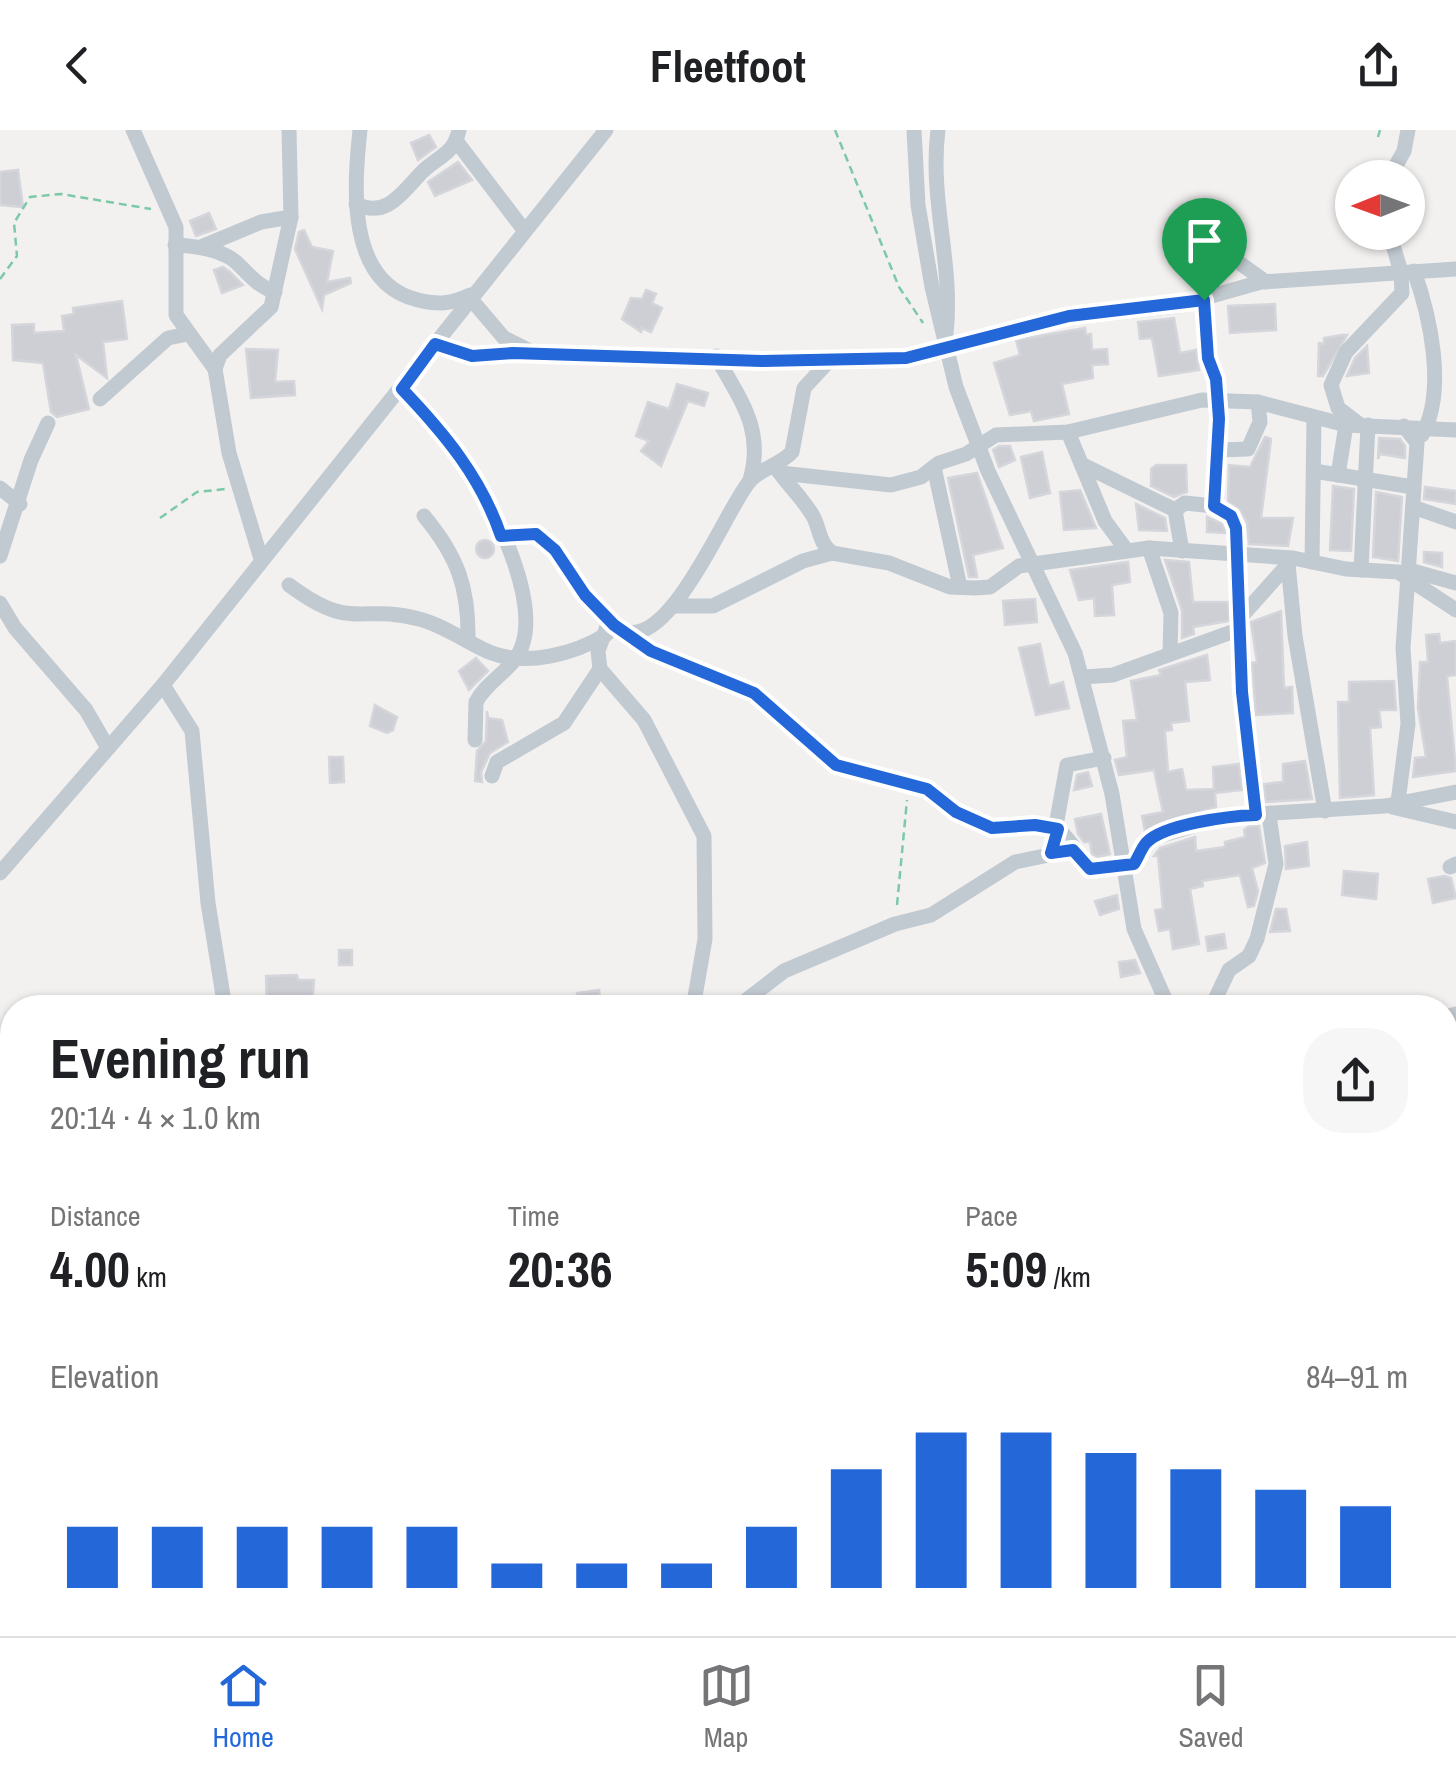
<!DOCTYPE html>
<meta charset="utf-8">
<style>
:root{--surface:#fff;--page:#f6f6f6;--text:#202124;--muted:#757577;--line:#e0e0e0;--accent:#2467d9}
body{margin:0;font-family:"Archivo Narrow",sans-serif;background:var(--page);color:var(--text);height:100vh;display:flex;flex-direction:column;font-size:38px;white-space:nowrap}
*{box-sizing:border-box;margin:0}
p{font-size:32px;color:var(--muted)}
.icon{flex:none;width:55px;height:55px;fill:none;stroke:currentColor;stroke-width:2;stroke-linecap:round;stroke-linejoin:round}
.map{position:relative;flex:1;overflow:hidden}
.details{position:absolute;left:0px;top:865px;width:1458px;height:642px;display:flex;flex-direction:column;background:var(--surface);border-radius:40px 40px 0 0;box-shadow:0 2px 8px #0004}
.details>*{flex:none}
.needle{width:65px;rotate:269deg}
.controls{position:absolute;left:1335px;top:30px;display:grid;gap:20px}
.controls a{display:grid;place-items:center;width:90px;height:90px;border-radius:50%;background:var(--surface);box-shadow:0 2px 8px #0004;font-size:50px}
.pin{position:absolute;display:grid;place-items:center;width:85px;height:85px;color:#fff;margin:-102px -42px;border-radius:50% 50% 50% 0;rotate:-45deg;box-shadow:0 0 10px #0007}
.pin .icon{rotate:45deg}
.round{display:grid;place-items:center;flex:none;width:105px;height:105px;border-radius:40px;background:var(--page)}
.overview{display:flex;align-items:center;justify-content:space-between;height:170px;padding:0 50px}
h1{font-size:55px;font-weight:800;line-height:75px}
.stats{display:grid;grid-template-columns:repeat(3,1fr);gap:15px;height:170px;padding:10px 50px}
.stats div{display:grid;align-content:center}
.stats b{font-size:50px;font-weight:800}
.stats small{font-size:28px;font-weight:400}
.stats p{font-size:28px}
.chart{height:280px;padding:20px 50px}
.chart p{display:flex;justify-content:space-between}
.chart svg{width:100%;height:180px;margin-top:10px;stroke:var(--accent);stroke-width:6}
header{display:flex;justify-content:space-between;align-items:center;height:130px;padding:0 50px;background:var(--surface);font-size:45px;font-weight:800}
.menu{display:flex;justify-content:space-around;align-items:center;height:140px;border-top:2px solid var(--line);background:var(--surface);font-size:28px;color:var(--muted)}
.menu a{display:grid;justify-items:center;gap:5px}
.menu .active{color:var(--accent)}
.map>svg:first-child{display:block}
.building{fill:#cecfd4;stroke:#d5d6db;stroke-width:2.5}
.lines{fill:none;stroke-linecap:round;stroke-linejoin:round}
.path{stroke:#7cc9a8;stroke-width:2.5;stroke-dasharray:8 5;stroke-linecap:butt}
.minor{stroke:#c2cad1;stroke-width:15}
.route-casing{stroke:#fff;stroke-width:20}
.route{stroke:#2467d9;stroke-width:12}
</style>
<header><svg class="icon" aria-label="back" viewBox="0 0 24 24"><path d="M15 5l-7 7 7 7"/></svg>Fleetfoot<svg class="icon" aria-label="share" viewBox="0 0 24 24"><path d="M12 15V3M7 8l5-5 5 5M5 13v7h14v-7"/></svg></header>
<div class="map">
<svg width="1456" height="1506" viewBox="0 0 1456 1506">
<rect width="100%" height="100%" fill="#f3f1f0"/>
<!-- building -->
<g class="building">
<path d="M429,5l7,12 -18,13 -7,-17z"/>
<path d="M458,32l14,18 -37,16 -7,-14z"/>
<path d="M18,40l5,37 -23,-2v-33z"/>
<path d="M209,83l7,16 -20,7 -6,-15z"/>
<path d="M304,100l8,17 21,4 -6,31 23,-4 1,5 -27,12 -2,14 -27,-60 4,-17z"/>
<path d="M223,137l7,5 13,13 -21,8 -8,-23z"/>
<path d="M646,160l10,4 -4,9 10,5 -11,24 -9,-4 -1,4 -19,-13 9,-21 11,1z"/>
<path d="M122,171l5,38 -24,3 4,36 -31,-23 13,54 -32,8 -6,-5 -8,-49 -30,-3 -1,-35 22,-1v9l30,-2 -2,-15 12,-2 -1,-6z"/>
<path d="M1275,174l1,26 -46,3 -2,-27z"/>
<path d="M1174,188l6,35 16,-3 3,20 -40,6 -7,-38 -12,1 -2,-17z"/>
<path d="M1085,198l1,7 5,-1 1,16 15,-1 1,15 -16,1 1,13 -31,6 7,30 -35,7 -3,-10 -21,4 -16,-52 26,-8 -4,-15z"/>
<path d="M1342,205h5l-24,41h-5l1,-33 5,1v-6z"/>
<path d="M1367,216l2,27 -22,3 8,-18z"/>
<path d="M246,219l32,1 -3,32 19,-1 1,14 -44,3z"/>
<path d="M677,254l31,9 -4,13 -16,-5 -27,65 -20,-15 8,-10 -13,-5 12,-34 21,7z"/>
<path d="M1265,307l6,2 -10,79h32l-5,28 -39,-2 -2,-21 -7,-13 -12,-9 1,-36 21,2z"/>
<path d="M1379,308l21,1 5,7v12l-25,-4 -2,5z"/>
<path d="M999,316h11l5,14 -16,7 -6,-17z"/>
<path d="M1042,322l8,41 -20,5 -9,-41z"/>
<path d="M1156,335h30l1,27 -13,5 -23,-11v-17z"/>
<path d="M977,343l26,75 -30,7 4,22h-8l-21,-99z"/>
<path d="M1333,356l21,3 -3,62 -21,-1z"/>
<path d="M1425,357l31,4v13l-32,-5z"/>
<path d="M1080,360l16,38 -32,2 -4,-38z"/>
<path d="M1376,362l26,5 -4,64 -25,-4z"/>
<path d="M1136,374l29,14 2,13 -28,-1z"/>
<path d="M1207,387l15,7 4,9 -19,-1z"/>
<circle cx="485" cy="419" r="9"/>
<path d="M1424,422l18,1v14l-18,-5z"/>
<path d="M1165,430l24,2 4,40h35l1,19 -36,6 1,7 -12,4v-28z"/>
<path d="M1128,432l2,20 -18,3 2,30 -19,1 -1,-18 -15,2 -9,-30z"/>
<path d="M1035,469l2,23 -32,3 -2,-24z"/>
<path d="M1281,481l3,77 8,-1 1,26 -37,2 -4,-52 5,-1 -6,-40z"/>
<path d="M1439,504l1,9 16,-2v34l-9,1 9,95 -43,6 2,-19 11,-1 -8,-49 2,-46h8l-2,-27z"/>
<path d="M1040,514l9,42 14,-4 6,26 -33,7 -17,-67z"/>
<path d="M1207,525l3,25 -25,2 4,39 -18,2 1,7 -7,1 3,41 14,-3 4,21 28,-1 -1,-22 26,-3 3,26 -27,3 1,14 -71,24 -3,-15 21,-4 -9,-42 -35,5 -4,-15 12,-3 -4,-36 14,-1 -6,-39 30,-6 -2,-5z"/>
<path d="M476,528l12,13 -19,19 -10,-19z"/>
<path d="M1394,551l2,29h-17l2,17 -11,1 4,67 -34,3 -2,-96h11v-20z"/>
<path d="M375,575l22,12 -4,13 -6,3 -17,-7z"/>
<path d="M487,581l1,7 14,2 6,22 -18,11 -9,19 1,10 -7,-1 2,-30 9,-10z"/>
<path d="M329,627h14l1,25 -14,1z"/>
<path d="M1305,631l7,38 -46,3 -2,-18 19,-2v-18z"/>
<path d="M1088,642l4,14 -18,4 3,-15z"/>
<path d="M1101,684l9,40 -12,3 -6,-3 -2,-12h-6l-6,-8 -3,-15z"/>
<path d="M1249,696h10l6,37 -13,5 6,23 -4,15 -6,1 -8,-32 -38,6 1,5 -13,3 9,55 -26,5 -3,-20 -11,2 -4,-21 8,-1 -5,-53h-4l6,-8 35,-11 1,14 29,-4v-5l20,-5 -1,-7z"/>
<path d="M1307,712l2,24 -23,3 -1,-23z"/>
<path d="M1344,741l34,3 -2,25 -34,-4z"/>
<path d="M1444,746l7,2 5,20 -23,5 -5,-24z"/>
<path d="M1117,765l2,14 -19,6 -5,-14z"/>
<path d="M1276,779h10l4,22 -20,1z"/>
<path d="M1224,804l2,14 -18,3 -2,-14z"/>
<rect x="339" y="820" width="13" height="15"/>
<path d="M1135,830l5,13 -19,4 -2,-15z"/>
<path d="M297,845l1,5h16l-2,28h-45l-1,-32z"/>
<path d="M599,860l2,18h-22l-2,-15z"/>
</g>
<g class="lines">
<!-- path -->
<g class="path">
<path d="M835,0l64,157 24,36"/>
<path d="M1378,7l2,-7"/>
<path d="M0,149l17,-23 -3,-33 16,-26 31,-3 90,15"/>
<path d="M160,388l37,-26 28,-3"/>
<path d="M897,775l10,-105"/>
</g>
<!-- minor -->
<g class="minor">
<path d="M133,0l43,97v88l39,54"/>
<path d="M360,0c-6,56 -14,153 58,170 21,5 33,4 52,-5"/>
<path d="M914,0l4,75 14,82 24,100 32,84 87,182 37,141 22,135 35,79"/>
<path d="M938,0c-9,70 16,135 8,204"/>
<path d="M457,12l67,88"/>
<path d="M1389,48l15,-27 4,-21"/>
<path d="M356,74c32,15 47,-13 67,-33 16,-15 31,-17 36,-41"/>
<path d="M175,115c20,1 47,4 62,18 13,12 20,23 38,29"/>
<path d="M201,117l60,-25 30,-5"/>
<path d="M1241,134l25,18"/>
<path d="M1414,141c16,45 33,120 8,164"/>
<path d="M470,168l34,40 30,15 228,8 144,-3 139,-37 131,-15 85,-24 195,-13"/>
<path d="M435,214l37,12 52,-3"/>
<path d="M716,226c23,43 49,72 34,124"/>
<path d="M402,259c15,16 33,32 47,50 33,43 90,150 74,204 -7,26 -35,36 -47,59l-1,38"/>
<path d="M100,269l68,-61 20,-4"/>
<path d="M1359,294l-21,-16 -7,-23 15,-33 56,-59 -1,-21 -12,-40"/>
<path d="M1068,302l37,89 22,30"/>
<path d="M1218,320l30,-1 12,-27 -2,-20"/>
<path d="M1083,335l92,45 7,41"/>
<path d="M934,337l26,120"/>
<path d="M777,339c11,16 26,30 36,47 7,13 6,27 19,37"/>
<path d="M1314,341l99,16"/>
<path d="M781,343l110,12 30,-8 18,-14 27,-9 30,-19 72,-3 134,-32 56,2 88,23 110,5"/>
<path d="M1338,345l8,-50"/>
<path d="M0,358l20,16"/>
<path d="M1214,376l17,10 6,12 5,164 14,123"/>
<path d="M1413,377l43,15"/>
<path d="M1175,380l10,-7 29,3 3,-9 2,-78 -4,-40 -7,-21 -4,-58"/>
<path d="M424,386c34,41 45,72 44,125"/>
<path d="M501,405l35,-2c35,25 46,78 86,97 47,23 103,-119 127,-148 10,-13 31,-17 43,-30l12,-64 25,-27"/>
<path d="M1149,418l22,65 -1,40"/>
<path d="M0,426l31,-96 17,-37"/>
<path d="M261,429l-32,-106 -14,-84 5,-14 51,-48 20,-90 -2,-87"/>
<path d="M1312,432l2,-144"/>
<path d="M1288,434l7,72 30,175"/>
<path d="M1361,440l7,-145"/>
<path d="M1409,440l47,13"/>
<path d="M289,455c65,48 68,18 130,34 24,6 47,23 70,33 37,15 86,2 118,-18"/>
<path d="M0,473l15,25 71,82 22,38"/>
<path d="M674,476h39l90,-45 29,-8 57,10 61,24 24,1 16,-1 29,-21 130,-18 144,10 53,11 52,3 58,38"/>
<path d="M1240,488l50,-56"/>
<path d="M609,491l-11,30 2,18 44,51 60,116 1,103 -12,69"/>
<path d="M625,502l26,19 103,42 83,72 90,24 29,23 36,16 43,-3 23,4c38,36 12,46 76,35l19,-26 73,-22 159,-10 71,-14"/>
<path d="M1083,547l30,-2 127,-46"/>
<path d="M163,555l29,46 16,172 17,105"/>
<path d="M492,646l5,-14 67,-39 36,-54"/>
<path d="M1398,672l10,-78 -5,-76 14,-205 -13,-17"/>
<path d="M1392,677l64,15"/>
<path d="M1051,723l16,-88 37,-7"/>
<path d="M1450,737l6,-3"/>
<path d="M0,743l163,-188 443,-555"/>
<path d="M736,878l48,-37 111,-47 36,-9 84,-53 58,-12"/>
<path d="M1211,878l18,-38 20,-14 8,-17 19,-75 -7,-49"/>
<path d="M1445,887l11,-3"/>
<path d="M1445,1291l11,-1"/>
<path d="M1445,1337l11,8"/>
<path d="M1373,1495l3,11"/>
<path d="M1402,1495l37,11"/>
<path d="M160,1506l1,-11"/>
<path d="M506,1506l12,-11"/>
</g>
</g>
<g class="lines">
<defs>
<path id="route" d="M1204,170l4,58 8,21 3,40 -5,87 17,10 5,12 6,164 14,123c-26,1 -93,9 -110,28 -5,6 -8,15 -12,21l-44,5 -17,-19 -22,3 7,-24 -23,-4 -43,3 -36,-16 -29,-23 -91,-24 -82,-72 -103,-42 -37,-26 -29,-30 -30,-45 -19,-16 -35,2c-20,-59 -57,-103 -99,-147l33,-45 37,12 41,-3 249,8 144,-3 163,-42z"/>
</defs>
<!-- route casing -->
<use href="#route" class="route-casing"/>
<!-- route -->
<use href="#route" class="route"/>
</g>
</svg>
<div class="controls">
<a><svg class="needle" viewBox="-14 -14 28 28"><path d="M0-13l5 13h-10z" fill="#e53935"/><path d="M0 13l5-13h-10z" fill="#757577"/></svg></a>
</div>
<div class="pin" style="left:1204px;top:170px;background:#1e9e55"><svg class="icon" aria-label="arrive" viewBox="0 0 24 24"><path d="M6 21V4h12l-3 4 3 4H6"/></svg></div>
<section class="details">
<div class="overview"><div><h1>Evening run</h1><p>20:14 · 4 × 1.0 km</p></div><a class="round"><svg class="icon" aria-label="share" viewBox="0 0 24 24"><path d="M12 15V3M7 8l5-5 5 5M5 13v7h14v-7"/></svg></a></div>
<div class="stats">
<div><p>Distance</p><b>4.00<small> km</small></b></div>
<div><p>Time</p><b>20:36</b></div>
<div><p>Pace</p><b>5:09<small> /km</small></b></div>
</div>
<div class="chart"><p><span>Elevation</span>84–91 m</p>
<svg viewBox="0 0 160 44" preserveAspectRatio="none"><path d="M5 44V29M15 44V29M25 44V29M35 44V29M45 44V29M55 44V38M65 44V38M75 44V38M85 44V29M95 44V15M105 44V6M115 44V6M125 44V11M135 44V15M145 44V20M155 44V24"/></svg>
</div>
</section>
</div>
<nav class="menu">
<a class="active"><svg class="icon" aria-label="home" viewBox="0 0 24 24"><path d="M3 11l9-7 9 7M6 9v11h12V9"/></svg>Home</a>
<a><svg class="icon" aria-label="map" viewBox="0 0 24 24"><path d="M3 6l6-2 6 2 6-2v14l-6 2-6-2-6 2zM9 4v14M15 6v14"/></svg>Map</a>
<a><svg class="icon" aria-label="saved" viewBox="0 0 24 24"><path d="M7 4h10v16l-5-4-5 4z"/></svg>Saved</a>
</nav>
